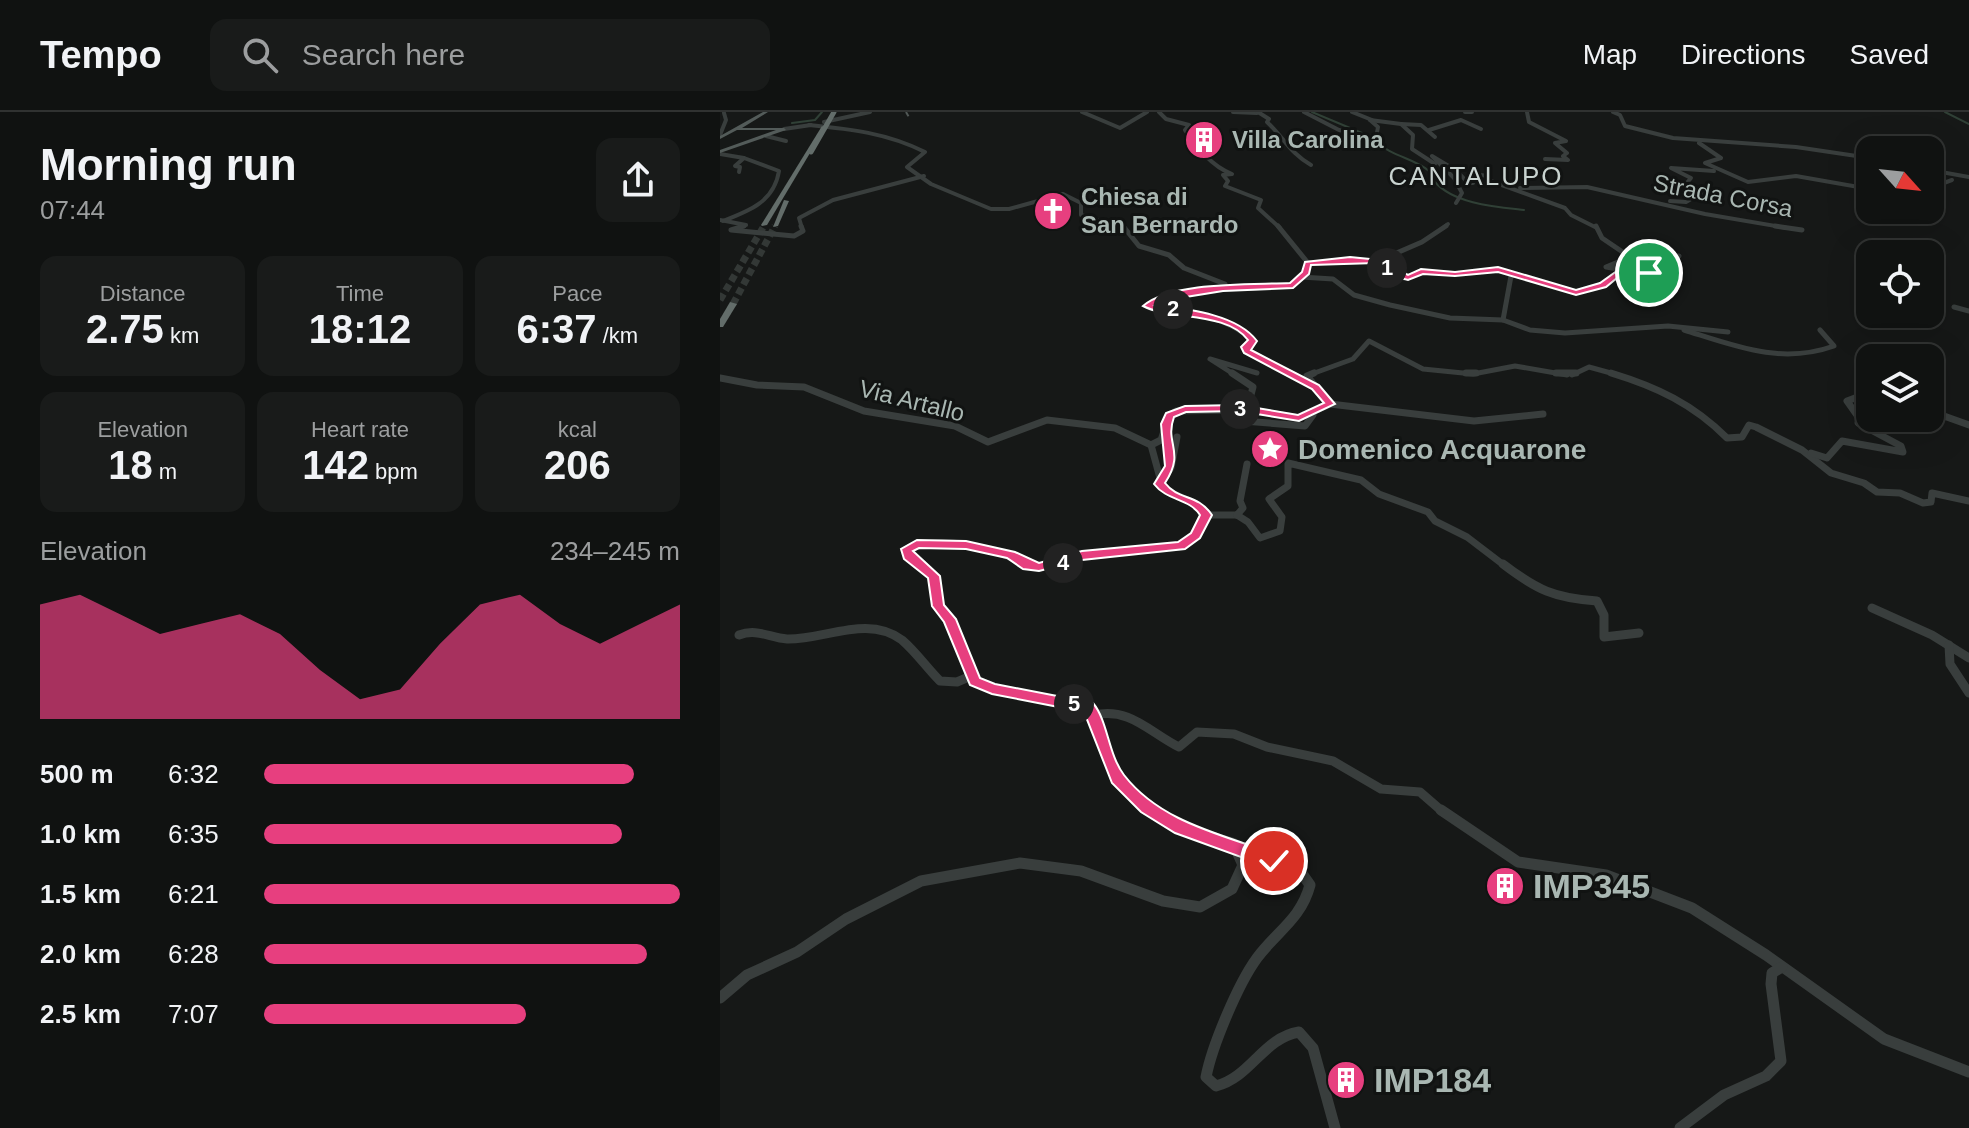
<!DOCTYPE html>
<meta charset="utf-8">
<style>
:root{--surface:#101211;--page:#191b1a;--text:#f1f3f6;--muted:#9c9e9f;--line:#303231;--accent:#e73f7f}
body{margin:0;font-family:Arial,sans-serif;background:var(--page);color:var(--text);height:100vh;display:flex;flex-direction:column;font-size:30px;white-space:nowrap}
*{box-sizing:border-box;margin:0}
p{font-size:26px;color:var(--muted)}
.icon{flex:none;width:44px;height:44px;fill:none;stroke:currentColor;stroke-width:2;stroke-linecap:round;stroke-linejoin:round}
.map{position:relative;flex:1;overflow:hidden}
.panel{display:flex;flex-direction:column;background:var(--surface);width:720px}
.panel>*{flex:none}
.needle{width:52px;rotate:117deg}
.tools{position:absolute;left:1136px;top:24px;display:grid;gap:16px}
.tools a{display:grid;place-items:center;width:88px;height:88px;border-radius:16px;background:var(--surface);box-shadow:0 8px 32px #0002,0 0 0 2px var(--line);font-size:40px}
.pin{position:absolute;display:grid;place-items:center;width:68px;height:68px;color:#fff;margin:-34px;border:4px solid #fff;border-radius:50%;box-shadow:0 2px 8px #0007}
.km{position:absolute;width:40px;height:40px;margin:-20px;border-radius:50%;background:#222;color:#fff;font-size:22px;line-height:40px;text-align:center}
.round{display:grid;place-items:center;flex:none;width:84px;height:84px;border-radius:16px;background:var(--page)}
.head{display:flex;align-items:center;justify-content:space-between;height:136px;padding:0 40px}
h1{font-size:44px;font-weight:700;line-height:60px}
.figures{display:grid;grid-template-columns:repeat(3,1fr);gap:12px;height:136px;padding:8px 40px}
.figures div{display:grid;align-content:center;border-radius:16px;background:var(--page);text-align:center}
.figures b{font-size:40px;font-weight:700}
.figures small{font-size:22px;font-weight:400}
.figures p{font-size:22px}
.chart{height:224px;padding:16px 40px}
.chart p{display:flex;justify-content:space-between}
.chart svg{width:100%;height:144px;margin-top:8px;fill:var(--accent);opacity:.7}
ul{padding:0 40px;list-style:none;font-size:26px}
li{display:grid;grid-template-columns:128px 96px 1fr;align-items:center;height:60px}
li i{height:20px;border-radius:10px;background:var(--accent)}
header{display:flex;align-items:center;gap:48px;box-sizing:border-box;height:112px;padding:0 40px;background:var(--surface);border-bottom:2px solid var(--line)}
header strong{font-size:38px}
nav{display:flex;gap:44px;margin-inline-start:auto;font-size:28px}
.search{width:560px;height:72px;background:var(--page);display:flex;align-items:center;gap:20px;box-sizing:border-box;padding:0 28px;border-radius:16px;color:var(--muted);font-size:30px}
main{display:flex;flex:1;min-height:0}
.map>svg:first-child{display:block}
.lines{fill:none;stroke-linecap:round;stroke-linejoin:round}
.stream{stroke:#304036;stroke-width:2}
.highway-tunnel{stroke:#333836;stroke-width:7;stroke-dasharray:7 4;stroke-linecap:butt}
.minor-far4{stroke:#393e3d;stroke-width:4}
.minor-far3{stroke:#393e3d;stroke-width:5}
.minor-far2{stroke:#393e3d;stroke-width:7}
.minor-far1{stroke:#393e3d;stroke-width:9}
.minor{stroke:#393e3d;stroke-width:11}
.major{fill:#535b59;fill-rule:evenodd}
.highway{fill:#636d6a;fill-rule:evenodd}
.rail{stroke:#505755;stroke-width:2;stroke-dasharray:5 4;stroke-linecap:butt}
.highway-bridge{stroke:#636d6a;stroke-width:5}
.route{fill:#e73f7f;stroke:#fff;stroke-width:2}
.labels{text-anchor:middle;stroke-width:6;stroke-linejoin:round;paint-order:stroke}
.far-poi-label{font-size:24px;font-weight:bold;fill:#a9b7b2;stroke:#111312;text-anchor:start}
.far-street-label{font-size:24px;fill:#a9b7b2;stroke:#111312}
.far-quarter-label{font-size:26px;letter-spacing:2px;fill:#c9d3d0;stroke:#111312}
.poi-label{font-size:28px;font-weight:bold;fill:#a9b7b2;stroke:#111312;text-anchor:start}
.near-poi-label{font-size:34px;font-weight:bold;fill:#a9b7b2;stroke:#111312;text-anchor:start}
</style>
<header>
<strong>Tempo</strong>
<div class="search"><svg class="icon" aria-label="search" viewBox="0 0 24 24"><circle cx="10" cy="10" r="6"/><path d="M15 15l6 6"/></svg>Search here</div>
<nav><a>Map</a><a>Directions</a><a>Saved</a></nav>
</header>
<main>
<section class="panel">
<div class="head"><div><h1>Morning run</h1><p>07:44</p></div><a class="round"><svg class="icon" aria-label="share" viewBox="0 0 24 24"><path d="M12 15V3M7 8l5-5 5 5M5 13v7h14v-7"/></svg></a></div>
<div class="figures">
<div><p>Distance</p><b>2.75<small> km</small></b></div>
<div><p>Time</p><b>18:12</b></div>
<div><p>Pace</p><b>6:37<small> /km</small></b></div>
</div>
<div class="figures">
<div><p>Elevation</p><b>18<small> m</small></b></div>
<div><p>Heart rate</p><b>142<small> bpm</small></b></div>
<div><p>kcal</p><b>206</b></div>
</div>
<div class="chart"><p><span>Elevation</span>234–245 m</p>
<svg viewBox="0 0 160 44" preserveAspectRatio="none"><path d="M0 44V9L10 6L20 12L30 18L40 15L50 12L60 18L70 29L80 38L90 35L100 21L110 9L120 6L130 15L140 21L150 15L160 9V44z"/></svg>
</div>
<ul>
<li><b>500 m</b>6:32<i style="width:89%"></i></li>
<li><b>1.0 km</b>6:35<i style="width:86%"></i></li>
<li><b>1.5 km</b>6:21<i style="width:100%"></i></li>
<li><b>2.0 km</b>6:28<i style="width:92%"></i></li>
<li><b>2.5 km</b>7:07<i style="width:63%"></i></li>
</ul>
</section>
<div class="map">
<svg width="1249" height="1016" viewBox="0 0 1249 1016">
<rect width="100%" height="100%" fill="#161817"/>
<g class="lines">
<!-- stream -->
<g class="stream">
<path d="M592,0l50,21"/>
<path d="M1225,0l24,12"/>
<path d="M72,11l23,-3 7,-8"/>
<path d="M654,28c18,17 40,18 55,31 2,2 3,8 6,11 19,22 62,25 89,28"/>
</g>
<!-- highway-tunnel -->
<g class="highway-tunnel">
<path d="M0,188l44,-74"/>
<path d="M13,192l42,-78"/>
</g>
<!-- minor-far4 -->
<g class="minor-far4">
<path d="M362,0l38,16 27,-16"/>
<path d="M439,0l7,7 23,6 -4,5c13,18 26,36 47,44l-9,1 5,6 -3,5 36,14 -3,8 22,20"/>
<path d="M513,0l24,1"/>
<path d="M538,0l11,7 -2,3c17,16 23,31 44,43"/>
<path d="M584,0l35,18 37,8 2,-11 -8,-7"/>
<path d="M632,0l20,8"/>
<path d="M745,0h7"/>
<path d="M807,0l2,10 37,19 -11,2 12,10 -4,3 5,4 -23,-1"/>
<path d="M893,0l7,3 5,11 48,12 123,9 74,11"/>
<path d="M650,8l31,4 12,11 -1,14 23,15"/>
<path d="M104,10l46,-10"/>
<path d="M681,12l20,1 14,12"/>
<path d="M89,13c41,4 78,8 116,27l-18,15 24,17 60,25h18l54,-15 18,9v12l44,13"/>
<path d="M64,17l27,-4"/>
<path d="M709,18l32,-10 20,9"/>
<path d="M0,23l6,-15 -2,-7"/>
<path d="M46,24l20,5"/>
<path d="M979,31l22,15 -16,5 43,19 48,-6 74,13"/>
<path d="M0,42l24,4 35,13c-5,31 -30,40 -56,50"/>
<path d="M1210,58l39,7"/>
<path d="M19,60l1,-5 -5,-1 9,-8"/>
<path d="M800,76l67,-1 118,27 82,14"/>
<path d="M1210,76l22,-8"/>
<path d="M950,89l16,1 17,-10 -18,-7 6,-7 -20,-10 43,3"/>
<path d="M736,91l6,-10 -8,-15 -22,-22 25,15 11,12h5v-9l15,2v4l77,28 6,7 26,13"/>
<path d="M0,108l26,5 -8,3"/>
<path d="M82,116l-3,-10 34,-18 91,-24"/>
<path d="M723,116l5,-4"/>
</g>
<!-- minor-far3 -->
<g class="minor-far3">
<path d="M24,114l-13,4 63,6 9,-5 -2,-5"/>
<path d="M403,114l16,20 30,9 15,13 41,16 -1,4"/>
<path d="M558,114l30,37"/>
<path d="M876,114l6,12 28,19 -24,10 18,3"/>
<path d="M1055,114l27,4"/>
<path d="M658,149l26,17 17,-6 34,2 43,-4 78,22 27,-7 18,-14 37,1 9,-17 12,1"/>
<path d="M581,165l32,2 21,16 36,10 60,13 53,2 27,10 35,3 103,-7 60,6"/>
<path d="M1234,195l15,4"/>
<path d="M783,208l8,-44 7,-1"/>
<path d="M964,218c51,16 97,35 150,16l-14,-16"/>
<path d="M515,263l-25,-16 47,14"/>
<path d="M574,263l-47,-24 -1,-4 7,-6c-25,-25 -69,-31 -103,-33l-1,-4 50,-14 94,-4 13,-14 2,-9 70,-2 44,-19 24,-16"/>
<path d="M589,263l44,-16 16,-18 54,28 50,5 42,-8 52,9"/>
<path d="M852,263l17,-8 29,8"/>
</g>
<!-- minor-far2 -->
<g class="minor-far2">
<path d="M594,261l-7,3 9,11"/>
<path d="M746,261h10"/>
<path d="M836,261h20"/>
<path d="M891,261c46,14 82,31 116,65l15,-1 7,-12 7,2 46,23 29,23 33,10 13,9 23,1 23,10 8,-1 1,-9 37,8"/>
<path d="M0,266l37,7 47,2 60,24 91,15 33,16 59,-22 68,8 36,17 10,-5 8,-24 7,-5 57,-1 16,-8 4,-15 -21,-14"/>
<path d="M610,292l144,17 69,-7"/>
<path d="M519,296l60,10 31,-14 -14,-17 -26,-14"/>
<path d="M1210,299l39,14"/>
<path d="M511,308l74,6 8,-11"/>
<path d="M447,312l3,30"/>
<path d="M431,333l12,44 31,14 12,12"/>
<path d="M1091,341l16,5 15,-17 61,11 -2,-6 -43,-23 1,-5 -12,-17 8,-3 15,6"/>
<path d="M439,370l12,-14 6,-31"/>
<path d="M486,403h31"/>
<path d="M517,403l11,7 12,16 20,-7 2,-14 -13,-18 19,-13v-23l73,17 18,14 49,18 7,9 32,16 38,29"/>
<path d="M517,403l6,-7 -3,-7 7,-37"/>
<path d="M202,454l-16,-14c27,-20 95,-3 122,14"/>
<path d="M323,454l39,-10 99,-10 15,-11 10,-20"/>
</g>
<!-- minor-far1 -->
<g class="minor-far1">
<path d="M200,452l14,12 4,30 12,13 25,62 17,8 96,18 30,72 36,33"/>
<path d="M305,452l14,3 12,-3"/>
<path d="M783,452c34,26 51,34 94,37l7,14v22l35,-4"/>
<path d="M1152,496l60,27 37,23"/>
<path d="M19,523c18,-7 31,3 48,4 37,1 81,-25 115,1 14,12 25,28 38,41l17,1 14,-6"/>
<path d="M1229,533l1,19 19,29"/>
<path d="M374,603c36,-8 55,17 85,32l18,-15 37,2 33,13 66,14 48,28 39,3 23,20"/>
</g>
<!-- minor -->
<g class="minor">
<path d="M431,698l29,18 52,15 32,15 22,4 12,6 12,17c-9,34 -33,46 -53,73 -19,26 -45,88 -51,119l10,9c35,-9 47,-48 83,-54l14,16 22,80"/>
<path d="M721,698l77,52 88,13 86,33 74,47 118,84 85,33"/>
<path d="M0,886l27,-23 50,-23 49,-33 75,-38 99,-18 61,8 82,30 37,6 32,-18 11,-24 -8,-18"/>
<path d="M960,1016l44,-33 42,-19 15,-15 -10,-77 1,-11 10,-6"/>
</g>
<!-- major -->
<path class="major" d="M43,0h5l-26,16h42l2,2 -66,23v-3l56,-20h-39l-17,9v-3z"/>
<!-- highway -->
<g class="highway">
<path d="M102,14l3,2 -58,97 -5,1 -1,-1z"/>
<path d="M64,88l5,1 -11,25 -5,1z"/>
<path d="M10,190l7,2 -14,23h-3v-8z"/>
</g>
<!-- rail -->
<path class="rail" d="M186,0l4,7"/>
<!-- highway-bridge -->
<path class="highway-bridge" d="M91,40l23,-40"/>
</g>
<!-- route -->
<path class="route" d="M630,145l30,3 28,15 13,-6 34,3 43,-5 78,23 24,-7 21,-15 32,5h-30l-17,14 -30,8 -78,-23 -43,4 -32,-2 -15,6 -15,-4 -17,-13 -65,2 -2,9 -16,14 -70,3 -62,10 -6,4c32,4 82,9 102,36l-6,9 68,35 16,19 -36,17 -60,-10 -53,1 -12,5c-10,27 12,34 -9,66 14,18 32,10 47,32l-12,23 -15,11 -103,11 -43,11 -16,-2 -16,-11 -41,-9 -47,-1 -6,3 27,25 4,29 12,14 24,59 15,6 98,19c15,18 15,51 31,72 38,49 102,60 156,81v10l-6,3 -99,-36 -34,-21 -29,-29 -28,-71 -92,-18 -22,-9 -26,-63 -12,-16 -4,-28 -24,-19 -3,-10 16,-9 49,1 49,11 24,11 43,-12 96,-9 13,-9 9,-18c-11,-17 -33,-14 -46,-31l11,-18 -4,-42 5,-11 19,-7 54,-1 59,10 26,-12 -12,-14 -68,-36 -3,-6 7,-7c-22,-29 -76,-19 -105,-34 29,-25 109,-21 147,-23l12,-11 3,-10z"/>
<!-- icons -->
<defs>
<symbol id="building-disc" viewBox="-11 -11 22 22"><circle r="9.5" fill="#e73f7f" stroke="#111312"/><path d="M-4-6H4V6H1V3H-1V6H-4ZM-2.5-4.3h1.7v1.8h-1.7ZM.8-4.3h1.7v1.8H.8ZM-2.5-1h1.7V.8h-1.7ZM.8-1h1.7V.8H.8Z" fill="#fff"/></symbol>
<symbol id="church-disc" viewBox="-11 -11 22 22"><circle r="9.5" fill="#e73f7f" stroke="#111312"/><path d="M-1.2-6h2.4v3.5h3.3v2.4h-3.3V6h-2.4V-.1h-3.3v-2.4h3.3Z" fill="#fff"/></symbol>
<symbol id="sight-disc" viewBox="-11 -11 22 22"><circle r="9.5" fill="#e73f7f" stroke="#111312"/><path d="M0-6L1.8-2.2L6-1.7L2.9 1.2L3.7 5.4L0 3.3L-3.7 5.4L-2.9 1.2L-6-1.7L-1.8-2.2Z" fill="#fff"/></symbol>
</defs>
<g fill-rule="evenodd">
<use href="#building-disc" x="462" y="6" width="44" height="44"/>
<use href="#church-disc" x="311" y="77" width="44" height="44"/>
<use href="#sight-disc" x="528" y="315" width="44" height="44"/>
<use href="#building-disc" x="763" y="752" width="44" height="44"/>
<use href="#building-disc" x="604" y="946" width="44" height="44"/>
</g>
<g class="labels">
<!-- far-poi labels -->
<g class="far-poi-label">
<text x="512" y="36">Villa Carolina</text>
<text x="361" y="93">Chiesa di<tspan x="361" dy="28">San Bernardo</tspan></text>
</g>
<!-- far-street labels -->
<g class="far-street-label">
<text transform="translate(1003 84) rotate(11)" y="8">Strada Corsa</text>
<text transform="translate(192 289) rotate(14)" y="8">Via Artallo</text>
</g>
<!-- far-quarter labels -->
<g class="far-quarter-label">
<text x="756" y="73">CANTALUPO</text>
</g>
<!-- poi labels -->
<g class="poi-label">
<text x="578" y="347">Domenico Acquarone</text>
</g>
<!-- near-poi labels -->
<g class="near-poi-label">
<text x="813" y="786">IMP345</text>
<text x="654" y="980">IMP184</text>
</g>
</g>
</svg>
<div class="tools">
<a><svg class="needle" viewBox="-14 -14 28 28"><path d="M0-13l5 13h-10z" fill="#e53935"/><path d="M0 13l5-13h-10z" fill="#9c9e9f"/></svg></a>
<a><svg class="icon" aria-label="locate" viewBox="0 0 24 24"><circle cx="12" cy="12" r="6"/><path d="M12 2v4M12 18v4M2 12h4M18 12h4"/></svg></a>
<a><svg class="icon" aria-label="layers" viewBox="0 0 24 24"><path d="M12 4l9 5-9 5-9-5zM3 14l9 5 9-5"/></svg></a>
</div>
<div class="pin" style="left:929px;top:161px;background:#1e9e55"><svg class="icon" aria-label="arrive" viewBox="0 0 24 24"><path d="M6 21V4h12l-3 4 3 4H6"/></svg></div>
<div class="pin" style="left:554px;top:749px;background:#d93025"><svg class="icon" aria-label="check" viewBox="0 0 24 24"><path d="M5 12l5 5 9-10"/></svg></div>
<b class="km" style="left:667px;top:156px">1</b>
<b class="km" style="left:453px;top:197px">2</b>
<b class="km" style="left:520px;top:297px">3</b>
<b class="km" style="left:343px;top:451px">4</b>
<b class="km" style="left:354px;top:592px">5</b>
</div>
</main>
